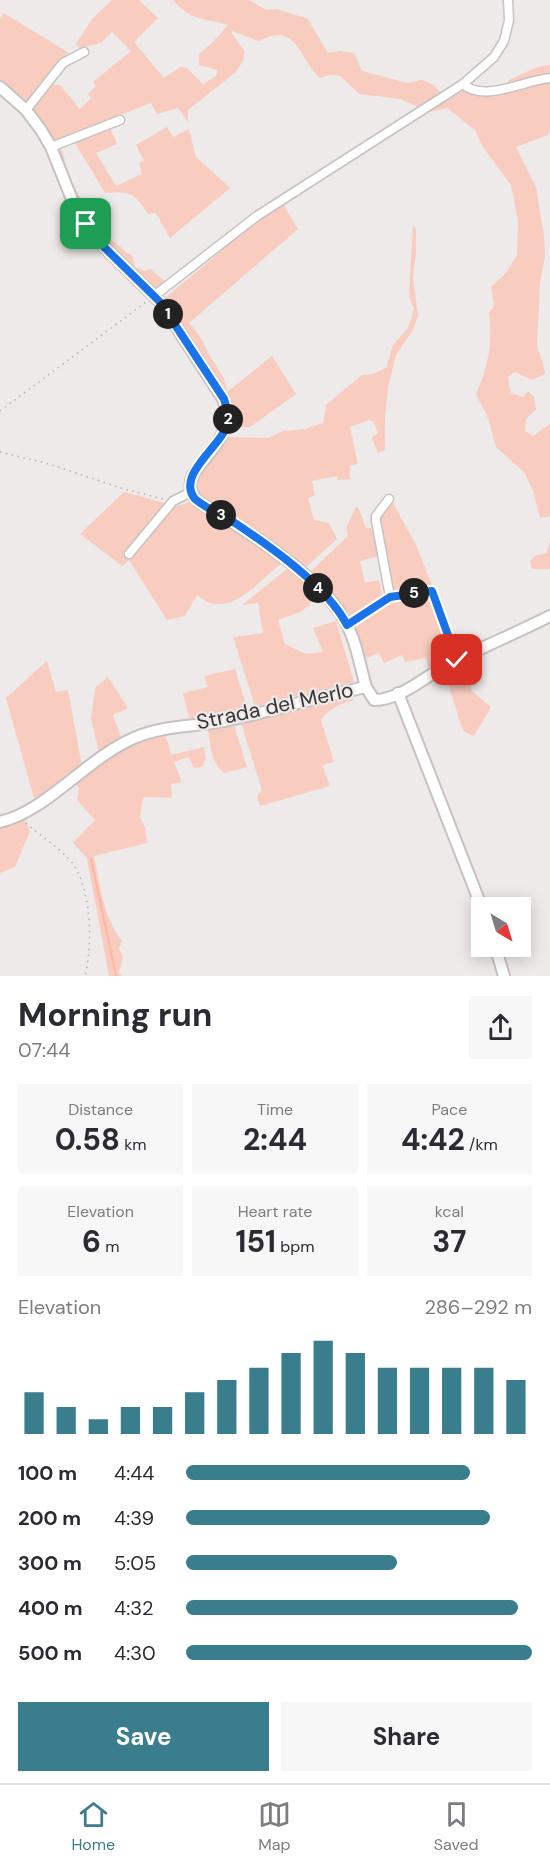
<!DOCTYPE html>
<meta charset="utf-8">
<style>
:root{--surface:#fff;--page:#f7f7f7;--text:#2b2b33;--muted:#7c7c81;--line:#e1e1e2;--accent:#3a7e8d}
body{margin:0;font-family:"DM Sans",sans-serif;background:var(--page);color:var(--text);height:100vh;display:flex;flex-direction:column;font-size:22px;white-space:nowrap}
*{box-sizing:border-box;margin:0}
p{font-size:20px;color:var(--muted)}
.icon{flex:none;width:33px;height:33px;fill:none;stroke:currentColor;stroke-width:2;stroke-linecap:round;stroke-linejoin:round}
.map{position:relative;height:976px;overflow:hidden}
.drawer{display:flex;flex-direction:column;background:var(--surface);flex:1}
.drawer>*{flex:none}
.needle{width:39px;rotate:142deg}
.tools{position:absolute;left:471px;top:897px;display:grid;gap:12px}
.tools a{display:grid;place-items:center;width:60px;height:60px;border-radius:0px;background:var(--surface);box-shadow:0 3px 15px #0003;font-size:30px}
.pin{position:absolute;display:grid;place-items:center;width:51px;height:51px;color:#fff;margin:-26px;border-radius:12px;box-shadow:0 3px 9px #0006}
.km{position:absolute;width:30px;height:30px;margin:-15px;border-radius:50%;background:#222;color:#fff;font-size:16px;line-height:30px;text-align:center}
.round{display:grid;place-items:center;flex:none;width:63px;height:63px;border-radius:0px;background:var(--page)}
.head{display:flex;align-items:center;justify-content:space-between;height:102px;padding:0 18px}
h1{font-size:33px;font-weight:700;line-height:45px}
.metrics{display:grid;grid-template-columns:repeat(3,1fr);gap:9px;height:102px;padding:6px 18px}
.metrics div{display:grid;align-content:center;border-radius:0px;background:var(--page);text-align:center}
.metrics b{font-size:30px;font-weight:700}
.metrics small{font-size:16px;font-weight:400}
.metrics p{font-size:16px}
.chart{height:168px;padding:12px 18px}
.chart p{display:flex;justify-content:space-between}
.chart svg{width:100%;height:108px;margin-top:6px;stroke:var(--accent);stroke-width:6}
.button{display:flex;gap:12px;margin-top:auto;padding:12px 18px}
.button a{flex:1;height:69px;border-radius:0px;background:var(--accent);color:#fff;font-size:24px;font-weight:700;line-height:69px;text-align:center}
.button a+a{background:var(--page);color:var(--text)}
ul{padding:0 18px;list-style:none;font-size:20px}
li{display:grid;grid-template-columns:96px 72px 1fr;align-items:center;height:45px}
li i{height:15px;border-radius:8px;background:var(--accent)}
.menu{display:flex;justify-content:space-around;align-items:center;height:84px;border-top:2px solid var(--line);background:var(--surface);font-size:16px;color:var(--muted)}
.menu a{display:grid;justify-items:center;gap:3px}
.menu .active{color:var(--accent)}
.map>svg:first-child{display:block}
.green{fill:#f9ccc0}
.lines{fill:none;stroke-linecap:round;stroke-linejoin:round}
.stream{stroke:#feb5a4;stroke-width:2}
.minor-casing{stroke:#c6c2c1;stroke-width:11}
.tertiary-casing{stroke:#c6c2c1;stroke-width:14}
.path{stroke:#b3b0af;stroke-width:1.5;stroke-dasharray:1.5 4.5;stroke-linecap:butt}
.minor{stroke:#fff;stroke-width:8}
.tertiary{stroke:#fff;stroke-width:10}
.route-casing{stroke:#fff;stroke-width:12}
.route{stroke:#1a73e8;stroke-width:8}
.labels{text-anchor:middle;stroke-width:4.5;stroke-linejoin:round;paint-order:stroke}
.street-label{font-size:21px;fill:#373534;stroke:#eeeae9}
</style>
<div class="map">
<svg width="550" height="976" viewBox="0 0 550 976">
<rect width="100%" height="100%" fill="#eeeae9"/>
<!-- green -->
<g class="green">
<path d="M112,0h27l19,18 -24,24 30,36 16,-11 7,1 16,16 13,-8 2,-6 -19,-5v-11l13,-11 16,-18c-23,-7 -38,-4 -55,-25h76l17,10 11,-1 31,10 20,34 12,-2 14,2 8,18 46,12 14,-3 10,4 9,9 -23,14 -18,-8 -41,-5 -19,-18 -10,-1 -10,3c-22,-20 -22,-57 -61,-37l-27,-10v3l12,16v9l-8,13 -48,38v12l-10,-14 -21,6 -6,-11 -97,38 -23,-33 19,-23h10l20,24 11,-11 -3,-4 8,-8 -3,-4 38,-31 -19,-19 -11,11 -21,5 -4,-4 16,-25z"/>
<path d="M4,13l65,40 -6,5 -36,47 -27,-24v-63z"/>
<path d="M550,65v9h-8l-36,12 3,-6c13,-5 27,-15 41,-15z"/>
<path d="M550,82v49l-2,4 -32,12 20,40 8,49 1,21 -5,26 -3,63 6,17 2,11 -13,6 -17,-8 -7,5 3,16 12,4 5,-6 6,6 2,12 -10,10 -1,12 8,5 17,-12v92l-10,2 -7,-27 -9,-19 -28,-25 -8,-29 -12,-24c12,-26 17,-52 13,-81l5,-7 -3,-19 15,-14 11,-18 1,-35 -7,-35 -28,-38 -8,-17 -28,-22 -18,4 34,-21c21,12 46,-3 68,-8 6,-1 13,-1 19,-1z"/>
<path d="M167,127l6,10 16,-8 7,28 34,31 -60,50 -14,-25 -8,1c-13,-21 -18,-23 -43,-21l-30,-50 35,-15 7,16 -21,9 20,33 26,-12 -3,-11 5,-2 -8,-16z"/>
<path d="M62,149l7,29 15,26 8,10 4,13 7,4 5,8c12,4 13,12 24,16l3,12 10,4 5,-2 15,12 -11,9c-45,-41 -80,-79 -96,-139z"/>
<path d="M283,204l15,25 -109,94c12,13 13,17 21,33 7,13 16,20 17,36l45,-36 24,38 -46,33h-20l3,-15 -6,-20 -63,-93 95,-80z"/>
<path d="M413,224l3,5v24l-3,24 5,39 -5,14 -17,25 -8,32 -3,32v31l-7,3 -6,-16 6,-4 -5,-12 -4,-1 -19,7 8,37 -8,2v13l-12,1 -1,-4 -25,5 3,14 -7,3 6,22 15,3 8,16 -33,30 -37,-31 -69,-45c-9,-14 17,-43 26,-56l44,1 15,-7 22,-2 18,-6 3,-18 14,-12 22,-18 11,-1 13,-6 7,-23 15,-17 6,-19 -5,-13z"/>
<path d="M124,492l44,12 -42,50 2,5 43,-51 19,-6 74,46 18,15c-18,14 -44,45 -68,41 -5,0 -12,-6 -17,-9l-12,21 -18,4 -38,-60 -7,6 -42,-32z"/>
<path d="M393,503l23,42 17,43 -41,6 -13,-74z"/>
<path d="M356,507l3,2 7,19h9l5,28 -20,5 5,22 14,-3 4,18 -30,21 -21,-27 -21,-21 37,-35 -2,-8z"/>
<path d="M550,541v28h-18l-2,-8 5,-5 11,-3z"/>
<path d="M287,569l28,23 -7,6 3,6 -11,8 -22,8 7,24 21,10 17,-2 -10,-24 23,-7 18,61 -99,24 -22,-69 30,-4 -5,-30 -16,2z"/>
<path d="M430,593l24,63 -25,14 -3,-12 -21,4 -3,-7 -18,8 -5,-10 -13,5 -11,-34 36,-25z"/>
<path d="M47,661l9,31 12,-2 14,76 -47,36 -29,-104z"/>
<path d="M462,662l10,29 19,16 -17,29 -9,-4 -4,-7 -17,-54z"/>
<path d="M235,669l12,38 -26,7 -32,4 -6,-25 25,-6 -4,-11z"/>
<path d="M108,677l20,31 -15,7 8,22 -22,16 -8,-35 4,-30z"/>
<path d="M350,697l4,3c-14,4 -25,8 -33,20l13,42 -12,3 8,21 -70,20 -3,-9 5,-7 -21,-67z"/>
<path d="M234,725l13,42 -22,6c-14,-9 -15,-28 -17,-44z"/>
<path d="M182,731l-16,5 5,19 33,-8 2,11 -4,9 -8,1 -5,-11 -15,5 8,20 -11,2 1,14 -29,-1 -3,21 5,9 2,16 -53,13c6,29 9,61 28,85l-3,8 4,8 -4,15 3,4h-13l-22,-118 -14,-15 22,-23 -18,-20 2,-12 -5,-7c36,-25 62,-47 108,-50z"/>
<path d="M24,818l6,13 -15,36 -15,6v-47z"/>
</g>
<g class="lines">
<!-- stream -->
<path class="stream" d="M91,859l25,117"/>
<defs>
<g id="minor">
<path d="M463,84c21,19 62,-4 87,-6"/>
<path d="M26,110l37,-47 21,-11"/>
<path d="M51,147l69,-27"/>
<path d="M154,296l103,-80 206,-132 31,-27 10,-16 5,-21 -1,-20"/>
<path d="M129,554l44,-53 18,-9"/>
<path d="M390,597l42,-6 25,69"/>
<path d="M347,625l43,-28 -14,-76v-5l13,-17"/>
</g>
<g id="tertiary">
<path d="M0,87l26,23 15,20 10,17 22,55 13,22 19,24 55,54 63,97c14,32 -14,51 -30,76 -5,11 -3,19 6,27 45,27 121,73 146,119 11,19 15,45 21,66"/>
<path d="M398,693l84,215"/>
<path d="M0,822c47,-11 87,-64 134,-84 30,-13 59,-11 90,-17 48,-10 94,-24 142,-34l8,13c25,0 50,-22 71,-34 34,-18 70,-32 105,-50"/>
<path d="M495,946l9,30"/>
</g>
</defs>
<!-- minor casing -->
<use href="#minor" class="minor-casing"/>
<!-- tertiary casing -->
<use href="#tertiary" class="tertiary-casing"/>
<!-- path -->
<g class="path">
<path d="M0,411l146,-109"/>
<path d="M0,452l49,12 75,25 39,10"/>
<path d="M26,823c14,13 31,23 43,36 23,25 24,86 16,117"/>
</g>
<!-- minor -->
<use href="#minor" class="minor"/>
<!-- tertiary -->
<use href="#tertiary" class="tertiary"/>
</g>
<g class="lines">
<defs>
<path id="route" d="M86,224l19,24 55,54 64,97c2,7 5,15 4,23 -5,24 -53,52 -33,77 12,10 27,16 40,24 36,24 92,63 112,102l43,-28 42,-6 25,69"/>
</defs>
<!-- route casing -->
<use href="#route" class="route-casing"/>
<!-- route -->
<use href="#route" class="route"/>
</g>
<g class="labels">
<!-- street labels -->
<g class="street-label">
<text transform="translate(275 706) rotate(-12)" y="7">Strada del Merlo</text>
</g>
</g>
</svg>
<div class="tools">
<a><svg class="needle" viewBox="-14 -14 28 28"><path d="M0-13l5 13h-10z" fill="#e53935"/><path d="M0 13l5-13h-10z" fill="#7c7c81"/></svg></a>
</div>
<div class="pin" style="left:86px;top:224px;background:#1e9e55"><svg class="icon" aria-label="arrive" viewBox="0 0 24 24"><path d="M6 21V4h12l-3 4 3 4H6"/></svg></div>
<div class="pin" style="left:457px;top:660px;background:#d93025"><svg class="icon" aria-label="check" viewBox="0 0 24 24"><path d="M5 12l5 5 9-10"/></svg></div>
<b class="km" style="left:168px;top:314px">1</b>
<b class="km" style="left:228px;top:419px">2</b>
<b class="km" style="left:221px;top:515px">3</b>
<b class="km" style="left:318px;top:588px">4</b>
<b class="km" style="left:414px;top:593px">5</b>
</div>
<section class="drawer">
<div class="head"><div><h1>Morning run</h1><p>07:44</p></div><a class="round"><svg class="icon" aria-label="share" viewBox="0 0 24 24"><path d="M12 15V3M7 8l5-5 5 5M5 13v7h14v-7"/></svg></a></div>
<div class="metrics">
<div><p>Distance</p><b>0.58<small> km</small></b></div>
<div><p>Time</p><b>2:44</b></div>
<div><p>Pace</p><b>4:42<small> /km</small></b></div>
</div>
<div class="metrics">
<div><p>Elevation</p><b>6<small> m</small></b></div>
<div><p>Heart rate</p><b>151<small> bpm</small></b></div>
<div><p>kcal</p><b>37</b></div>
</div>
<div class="chart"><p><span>Elevation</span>286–292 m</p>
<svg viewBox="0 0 160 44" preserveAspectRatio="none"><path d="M5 44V27M15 44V33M25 44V38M35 44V33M45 44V33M55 44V27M65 44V22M75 44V17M85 44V11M95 44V6M105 44V11M115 44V17M125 44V17M135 44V17M145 44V17M155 44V22"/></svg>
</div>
<ul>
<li><b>100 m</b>4:44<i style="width:82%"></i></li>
<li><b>200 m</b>4:39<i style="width:88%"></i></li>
<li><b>300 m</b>5:05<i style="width:61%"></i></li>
<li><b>400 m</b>4:32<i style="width:96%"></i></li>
<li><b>500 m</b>4:30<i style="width:100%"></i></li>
</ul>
<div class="button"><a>Save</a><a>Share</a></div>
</section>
<nav class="menu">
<a class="active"><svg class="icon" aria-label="home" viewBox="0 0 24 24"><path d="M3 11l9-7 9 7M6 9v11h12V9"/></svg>Home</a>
<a><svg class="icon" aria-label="map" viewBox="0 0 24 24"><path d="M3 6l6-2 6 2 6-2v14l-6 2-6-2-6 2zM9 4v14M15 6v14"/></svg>Map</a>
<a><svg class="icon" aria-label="saved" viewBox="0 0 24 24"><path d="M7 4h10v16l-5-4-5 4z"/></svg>Saved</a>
</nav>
